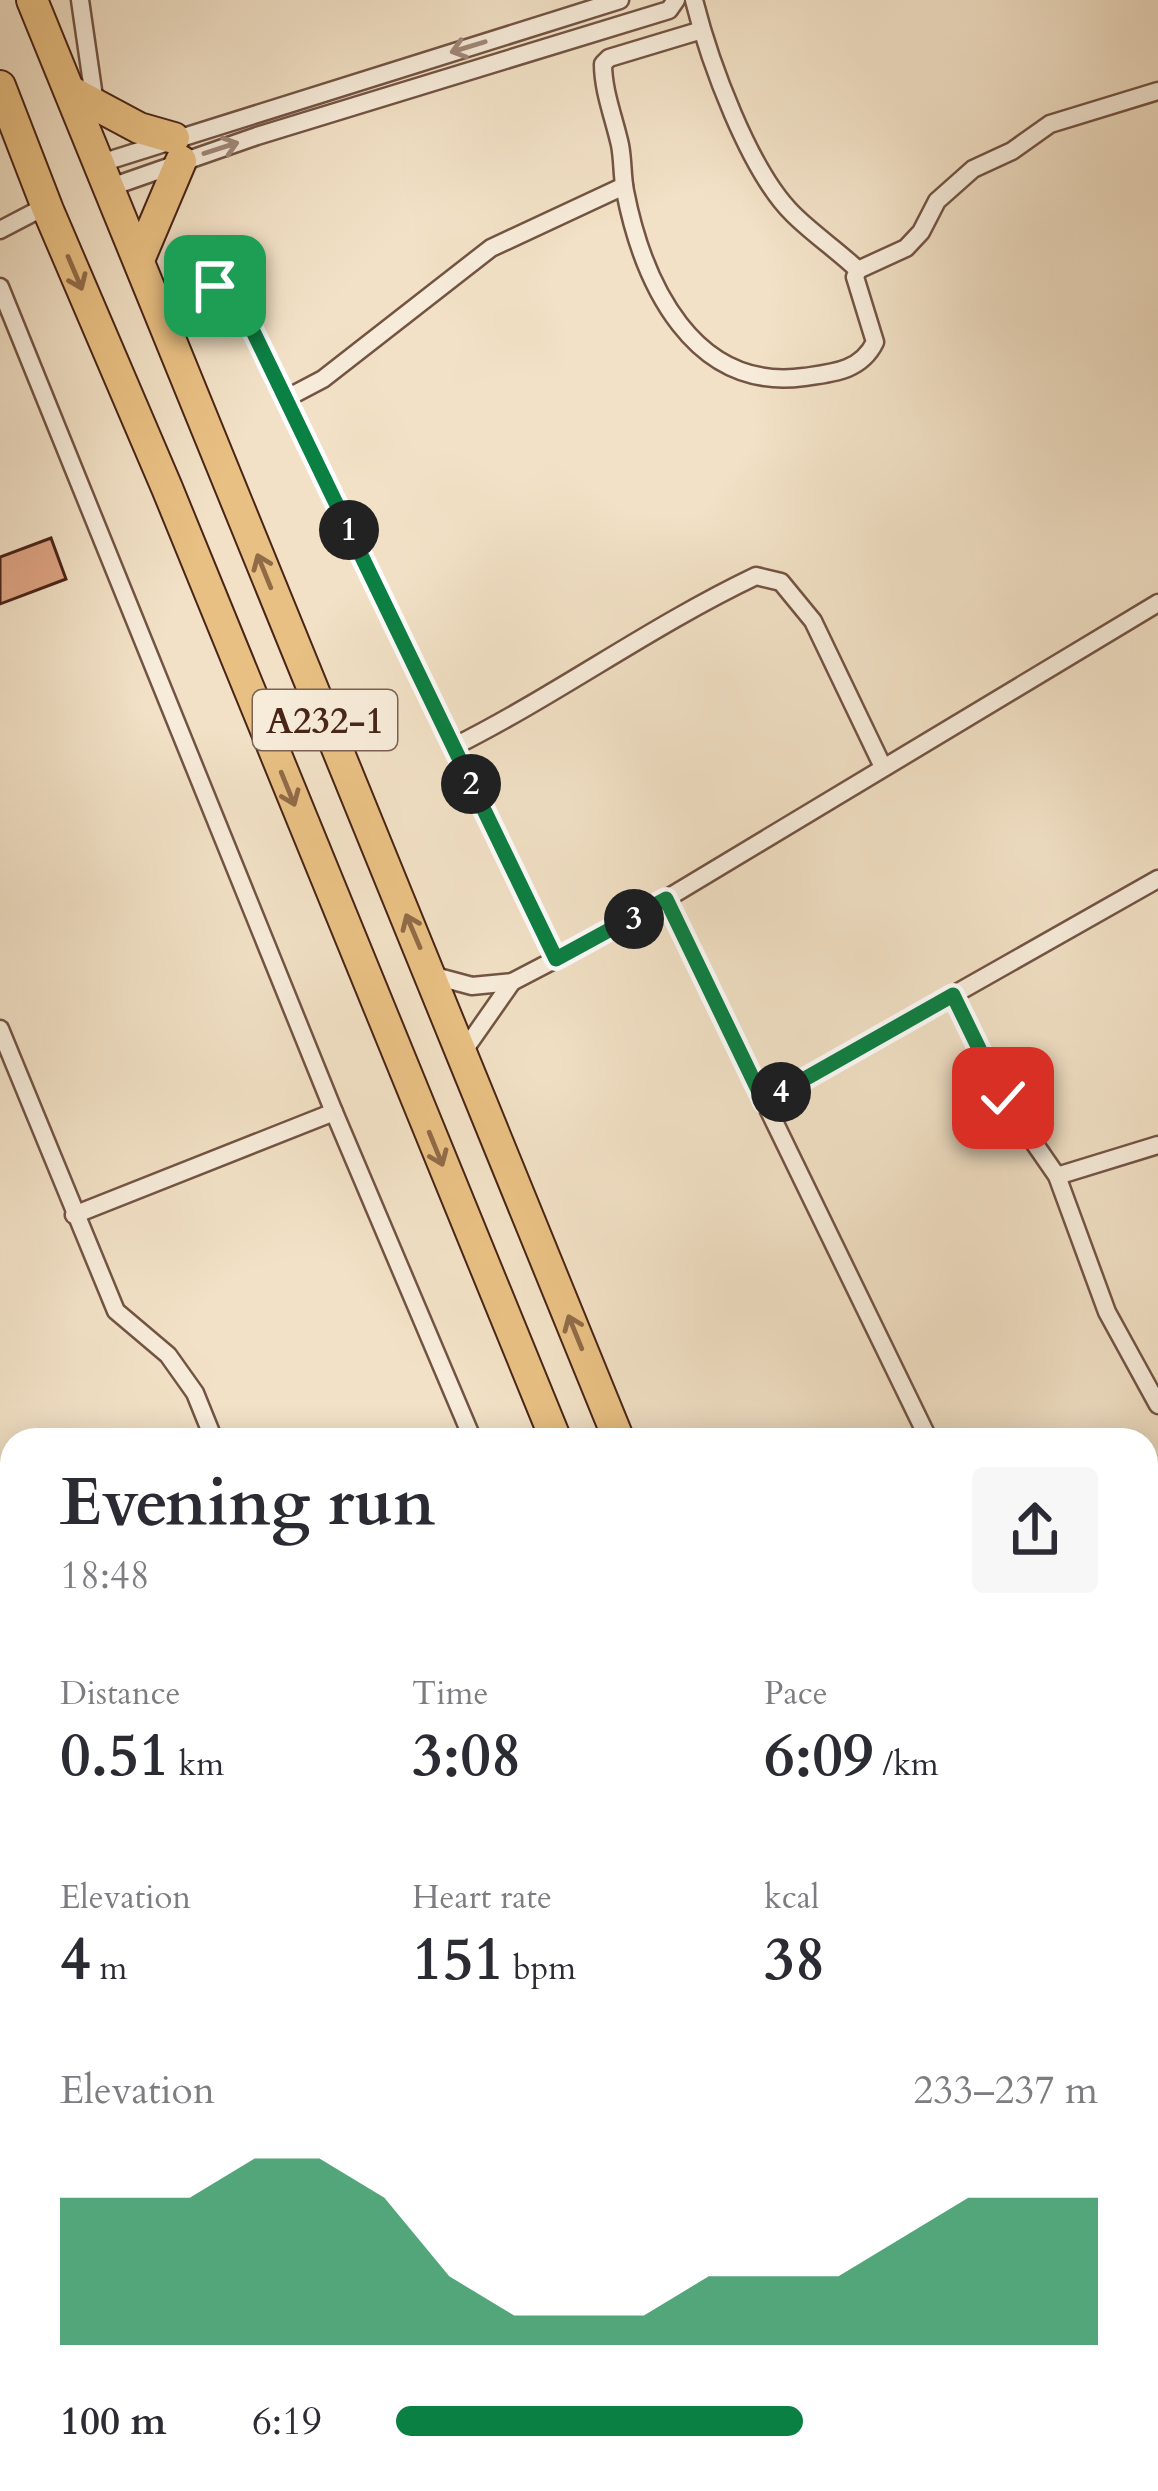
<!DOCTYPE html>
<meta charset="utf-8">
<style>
:root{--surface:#fff;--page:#f7f7f7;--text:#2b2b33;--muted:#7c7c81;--accent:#0b8043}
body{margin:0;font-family:Cardo,serif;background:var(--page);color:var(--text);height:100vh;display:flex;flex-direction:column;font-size:45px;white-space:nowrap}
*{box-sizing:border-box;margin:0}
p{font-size:39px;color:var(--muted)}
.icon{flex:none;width:66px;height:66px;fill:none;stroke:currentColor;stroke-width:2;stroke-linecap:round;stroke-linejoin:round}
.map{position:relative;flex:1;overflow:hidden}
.sheet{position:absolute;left:0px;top:1428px;width:1158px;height:1065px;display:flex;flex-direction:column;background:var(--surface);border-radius:36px 36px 0 0;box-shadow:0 6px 30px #0003}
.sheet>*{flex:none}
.pin{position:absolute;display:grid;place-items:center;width:102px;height:102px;color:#fff;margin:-51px;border-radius:24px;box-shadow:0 6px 18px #0006}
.km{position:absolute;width:60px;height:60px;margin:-30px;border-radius:50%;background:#222;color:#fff;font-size:33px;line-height:60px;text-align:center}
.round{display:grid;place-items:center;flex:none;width:126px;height:126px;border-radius:12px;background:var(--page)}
.summary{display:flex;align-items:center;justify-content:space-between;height:204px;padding:0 60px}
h1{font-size:66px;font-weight:700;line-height:90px}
.figures{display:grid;grid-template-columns:repeat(3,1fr);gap:18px;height:204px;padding:12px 60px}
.figures div{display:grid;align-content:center}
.figures b{font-size:60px;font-weight:700}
.figures small{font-size:33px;font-weight:400}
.figures p{font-size:33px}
.chart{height:336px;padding:24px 60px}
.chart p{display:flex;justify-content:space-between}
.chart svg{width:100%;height:216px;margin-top:12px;fill:var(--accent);opacity:.7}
ul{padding:0 60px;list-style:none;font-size:39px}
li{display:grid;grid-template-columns:192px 144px 1fr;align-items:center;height:90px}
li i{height:30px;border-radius:15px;background:var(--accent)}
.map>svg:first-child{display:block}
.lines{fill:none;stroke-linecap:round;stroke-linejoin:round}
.stream{stroke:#7b8079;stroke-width:6}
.building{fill:#dea483;stroke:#492518;stroke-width:3}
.lane-casing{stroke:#735444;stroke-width:12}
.street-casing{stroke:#735444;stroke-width:21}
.highway-casing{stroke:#492518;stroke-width:34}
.lane{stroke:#f7ecda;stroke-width:8}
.street{stroke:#f7ecda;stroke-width:16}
.highway{stroke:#e9c083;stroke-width:30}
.oneway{stroke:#a08879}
.oneway2{stroke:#916b48}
.route-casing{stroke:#fff;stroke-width:24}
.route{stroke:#0b8043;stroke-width:15}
.labels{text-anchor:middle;stroke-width:9;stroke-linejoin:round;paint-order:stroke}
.shield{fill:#f7ecda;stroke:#7d6152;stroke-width:3}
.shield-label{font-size:36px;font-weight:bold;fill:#492518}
</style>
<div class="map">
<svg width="1158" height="2491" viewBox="0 0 1158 2491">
<rect width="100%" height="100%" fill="#f2e1c6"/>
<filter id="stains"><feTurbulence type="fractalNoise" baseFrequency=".00167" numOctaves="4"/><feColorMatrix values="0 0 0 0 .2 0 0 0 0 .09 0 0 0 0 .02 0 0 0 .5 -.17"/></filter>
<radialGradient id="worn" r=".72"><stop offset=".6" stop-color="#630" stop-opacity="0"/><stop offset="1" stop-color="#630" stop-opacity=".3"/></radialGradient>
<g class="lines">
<!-- stream -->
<g class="stream">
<path d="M0,1781l12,19"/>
<path d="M1146,2340l12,8"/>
</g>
</g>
<!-- building -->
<g class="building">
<path d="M51,538l15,41 -66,25v-47z"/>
<path d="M156,2481l14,5 7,-5 13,10h-40z"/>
</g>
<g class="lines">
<defs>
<path id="lane" d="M294,2481l13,10"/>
<g id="street">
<path d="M80,0l15,104"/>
<path d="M694,0c15,60 55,171 99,214 20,20 44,36 65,56l-3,7 20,65c-14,29 -42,31 -71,35 -111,15 -161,-94 -179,-186 -3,-15 -2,-31 -5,-46 -6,-27 -17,-54 -17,-81l6,-6 93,-28"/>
<path d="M101,163l519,-163"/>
<path d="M111,187l146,-51 412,-126 7,-10"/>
<path d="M0,230l46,-24"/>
<path d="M858,270l48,-22 15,-16 16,-31 36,-32 39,-18 38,-27 108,-33"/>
<path d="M0,287l334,825 139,328"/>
<path d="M153,296c33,-11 52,-16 83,3l320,660"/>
<path d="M285,399l38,-20 168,-131 133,-62"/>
<path d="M453,747c104,-52 198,-121 303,-171l25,6 32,39 70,146"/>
<path d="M666,899l263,541"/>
<path d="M431,975l41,11 40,-4 119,-62 527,-317"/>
<path d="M953,995l50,103 54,78 50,136 51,93"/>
<path d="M0,1029l116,282 52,44 27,38 19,47"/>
<path d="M463,1052l49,-70"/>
<path d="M764,1102l394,-223"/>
<path d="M1057,1176l101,-31"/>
<path d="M74,1215l260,-103"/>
<path d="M1146,1737l12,1"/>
<path d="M1146,1901l12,26"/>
</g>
<g id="highway">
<path d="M32,0l587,1440"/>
<path d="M0,86l48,124 119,278 389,952"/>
<path d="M70,91l69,37 35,10"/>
<path d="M139,260l42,-99"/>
<path d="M987,2481l5,10"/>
<path d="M1047,2481l4,10"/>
</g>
</defs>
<!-- lane casing -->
<use href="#lane" class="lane-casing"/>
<!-- street casing -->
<use href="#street" class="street-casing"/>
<!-- highway casing -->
<use href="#highway" class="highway-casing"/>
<!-- lane -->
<use href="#lane" class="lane"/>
<!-- street -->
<use href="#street" class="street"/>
<!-- highway -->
<use href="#highway" class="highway"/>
</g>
<!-- one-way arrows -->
<defs><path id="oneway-shaft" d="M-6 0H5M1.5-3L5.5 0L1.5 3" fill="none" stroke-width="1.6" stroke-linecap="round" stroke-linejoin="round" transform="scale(3)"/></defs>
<g class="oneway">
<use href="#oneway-shaft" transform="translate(468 47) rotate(163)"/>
<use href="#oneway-shaft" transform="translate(221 148) rotate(-18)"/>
</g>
<g class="oneway2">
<use href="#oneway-shaft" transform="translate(75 273) rotate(67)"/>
<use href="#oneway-shaft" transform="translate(264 571) rotate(-112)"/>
<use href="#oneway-shaft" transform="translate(288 789) rotate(68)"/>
<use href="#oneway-shaft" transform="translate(413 931) rotate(-113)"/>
<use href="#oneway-shaft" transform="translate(436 1149) rotate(68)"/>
<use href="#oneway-shaft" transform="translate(575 1332) rotate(-112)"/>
</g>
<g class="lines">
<defs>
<path id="route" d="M215,286l21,13 14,26 306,634 110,-60 98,203 189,-107 50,103"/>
</defs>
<!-- route casing -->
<use href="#route" class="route-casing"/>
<!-- route -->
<use href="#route" class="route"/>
</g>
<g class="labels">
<!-- shield labels -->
<rect class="shield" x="253" y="690" width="144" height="60" rx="9"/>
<g class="shield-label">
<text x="325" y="733">A232-1</text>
</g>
</g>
<rect width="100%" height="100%" filter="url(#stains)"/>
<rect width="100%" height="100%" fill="url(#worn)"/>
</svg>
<div class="pin" style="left:215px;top:286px;background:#1e9e55"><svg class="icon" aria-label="arrive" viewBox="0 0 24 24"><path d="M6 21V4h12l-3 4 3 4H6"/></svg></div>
<div class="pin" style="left:1003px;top:1098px;background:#d93025"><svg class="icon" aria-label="check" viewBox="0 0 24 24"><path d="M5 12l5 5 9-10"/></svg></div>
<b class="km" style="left:349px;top:530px">1</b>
<b class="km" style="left:471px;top:784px">2</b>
<b class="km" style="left:634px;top:919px">3</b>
<b class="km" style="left:781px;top:1092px">4</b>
<section class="sheet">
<div class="summary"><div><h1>Evening run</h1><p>18:48</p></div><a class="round"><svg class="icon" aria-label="share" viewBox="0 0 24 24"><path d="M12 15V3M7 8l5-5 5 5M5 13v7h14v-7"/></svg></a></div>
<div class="figures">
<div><p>Distance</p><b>0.51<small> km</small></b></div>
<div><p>Time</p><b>3:08</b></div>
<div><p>Pace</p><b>6:09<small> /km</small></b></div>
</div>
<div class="figures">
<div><p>Elevation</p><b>4<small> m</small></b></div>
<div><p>Heart rate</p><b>151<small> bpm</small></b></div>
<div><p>kcal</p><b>38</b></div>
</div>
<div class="chart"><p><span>Elevation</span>233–237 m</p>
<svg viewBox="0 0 160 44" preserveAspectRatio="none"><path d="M0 44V14L10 14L20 14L30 6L40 6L50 14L60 30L70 38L80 38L90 38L100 30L110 30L120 30L130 22L140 14L150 14L160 14V44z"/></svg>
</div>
<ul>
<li><b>100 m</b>6:19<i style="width:58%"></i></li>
</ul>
</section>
</div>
